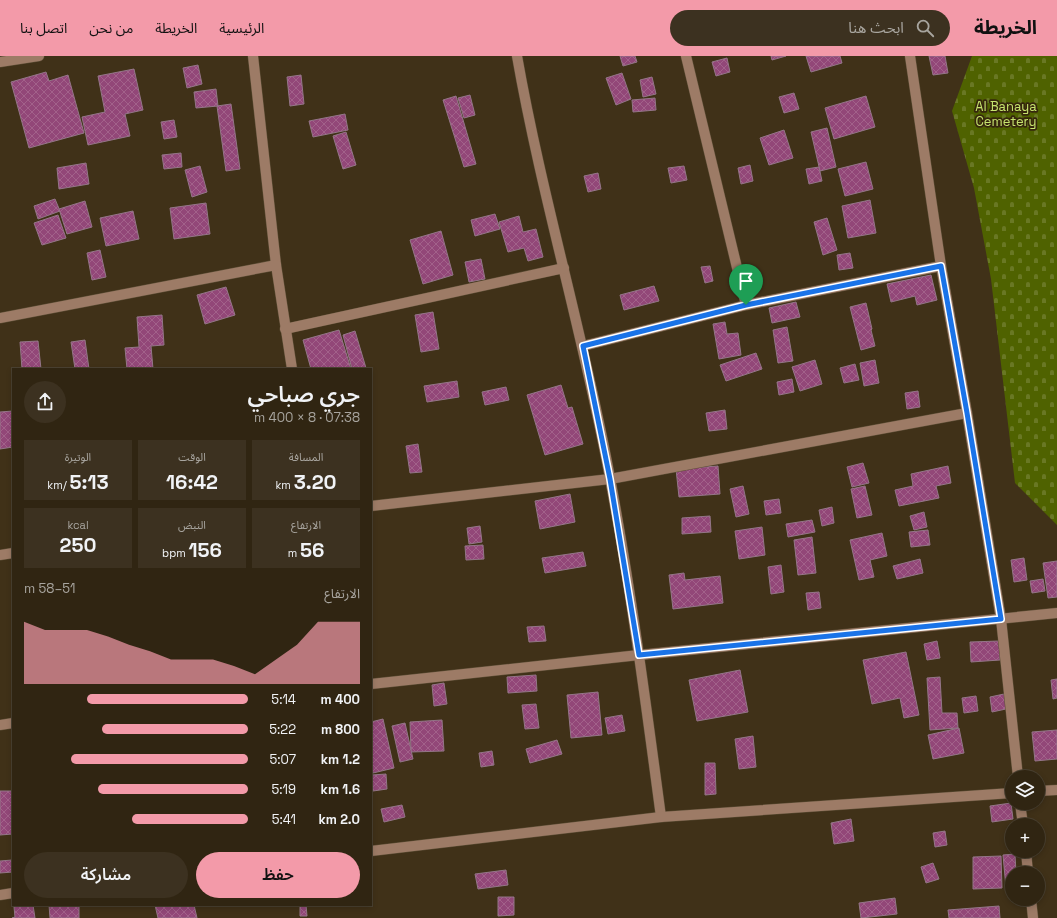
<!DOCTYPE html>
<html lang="ar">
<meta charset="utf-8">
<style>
:root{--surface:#302512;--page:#3c3120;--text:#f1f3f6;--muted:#a8a59f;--line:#4b4232;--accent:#f39aa9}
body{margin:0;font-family:"Space Grotesk","Noto Sans Arabic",sans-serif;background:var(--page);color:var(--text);direction:rtl;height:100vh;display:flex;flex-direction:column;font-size:15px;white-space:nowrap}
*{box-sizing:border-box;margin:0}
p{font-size:13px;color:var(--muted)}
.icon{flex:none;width:22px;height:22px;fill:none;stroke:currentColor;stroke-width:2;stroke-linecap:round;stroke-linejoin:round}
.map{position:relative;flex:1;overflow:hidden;direction:ltr}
.side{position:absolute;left:12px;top:312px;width:360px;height:538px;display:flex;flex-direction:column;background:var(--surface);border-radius:0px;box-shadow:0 2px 6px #0003,0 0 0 1px var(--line);direction:rtl}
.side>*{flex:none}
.fabs{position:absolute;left:1005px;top:714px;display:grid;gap:8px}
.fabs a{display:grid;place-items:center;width:40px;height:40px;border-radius:50%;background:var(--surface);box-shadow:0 2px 6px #0003,0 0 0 1px var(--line);font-size:20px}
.pin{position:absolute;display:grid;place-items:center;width:34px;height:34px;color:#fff;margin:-41px -17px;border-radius:50% 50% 50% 0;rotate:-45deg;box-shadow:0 0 4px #0007}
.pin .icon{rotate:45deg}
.round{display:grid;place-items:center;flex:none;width:42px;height:42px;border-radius:21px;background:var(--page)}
.headline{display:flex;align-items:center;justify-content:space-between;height:68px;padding:0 12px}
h1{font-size:22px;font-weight:600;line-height:30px}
.figures{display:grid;grid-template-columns:repeat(3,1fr);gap:6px;height:68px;padding:4px 12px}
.figures div{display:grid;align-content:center;border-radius:0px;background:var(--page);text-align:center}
.figures b{font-size:20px;font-weight:600}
.figures small{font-size:11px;font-weight:400}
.figures p{font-size:11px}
.chart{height:112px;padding:8px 12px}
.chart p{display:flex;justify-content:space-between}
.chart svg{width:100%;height:72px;margin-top:4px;fill:var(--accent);opacity:.7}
.action{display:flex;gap:8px;margin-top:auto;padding:8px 12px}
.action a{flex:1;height:46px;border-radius:24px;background:var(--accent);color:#111;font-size:16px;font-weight:600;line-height:46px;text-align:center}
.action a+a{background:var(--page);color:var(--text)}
ul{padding:0 12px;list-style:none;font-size:13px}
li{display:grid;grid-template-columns:64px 48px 1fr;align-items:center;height:30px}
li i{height:10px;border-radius:5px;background:var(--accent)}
header{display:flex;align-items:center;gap:24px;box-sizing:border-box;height:56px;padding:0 20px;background:var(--accent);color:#111}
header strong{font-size:19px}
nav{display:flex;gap:22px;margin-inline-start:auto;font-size:14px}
.search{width:280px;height:36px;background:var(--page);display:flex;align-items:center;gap:10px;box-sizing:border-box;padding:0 14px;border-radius:22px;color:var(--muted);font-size:15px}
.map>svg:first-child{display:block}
.cemetery{fill:url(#cemetery-stones)}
.building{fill:url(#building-cross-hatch);stroke:#947688}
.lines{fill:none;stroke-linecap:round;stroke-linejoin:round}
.minor-casing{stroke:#5c4e36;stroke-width:11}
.minor{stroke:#9d7b66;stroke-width:10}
.route-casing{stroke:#fff;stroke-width:8}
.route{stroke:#1a73e8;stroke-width:5}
.labels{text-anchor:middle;stroke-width:3.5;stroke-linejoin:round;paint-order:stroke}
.park-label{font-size:13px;fill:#c6e46e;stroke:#36270d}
</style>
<header>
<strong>الخريطة</strong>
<div class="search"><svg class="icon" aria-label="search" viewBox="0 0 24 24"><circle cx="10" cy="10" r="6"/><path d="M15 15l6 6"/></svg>ابحث هنا</div>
<nav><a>الرئيسية</a><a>الخريطة</a><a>من نحن</a><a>اتصل بنا</a></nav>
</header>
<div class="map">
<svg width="1057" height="862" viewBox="0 0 1057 862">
<defs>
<pattern id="cemetery-stones" width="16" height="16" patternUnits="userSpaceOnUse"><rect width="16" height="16" fill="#4f6200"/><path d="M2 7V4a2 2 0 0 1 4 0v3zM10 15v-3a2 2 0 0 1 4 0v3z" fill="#697824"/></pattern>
<pattern id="building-cross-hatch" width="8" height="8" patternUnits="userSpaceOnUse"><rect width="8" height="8" fill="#924778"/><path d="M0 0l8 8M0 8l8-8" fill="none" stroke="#a2618a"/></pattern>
</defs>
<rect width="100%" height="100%" fill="#403118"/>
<!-- cemetery -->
<path class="cemetery" d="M972,0h85v469l-42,-42 -24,-204 -17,-91 -22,-77z"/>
<!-- building -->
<g class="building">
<path d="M620,0h15l2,6 -14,4z"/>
<path d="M771,0h15l-14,4z"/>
<path d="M806,0h34l2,7 -31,9z"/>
<path d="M929,0h16l3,17 -15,2z"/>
<path d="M727,2l3,14 -14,4 -4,-14z"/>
<path d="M198,9l4,19 -15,4 -4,-20z"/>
<path d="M134,13l9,41 -18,4 5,22 -42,9 -6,-28 23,-5 -7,-36z"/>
<path d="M46,16l3,9 19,-6 16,58 -55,15 -18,-66z"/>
<path d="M622,17l9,26 -15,6 -10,-27z"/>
<path d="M301,19l3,29 -14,2 -3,-29z"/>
<path d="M652,21l4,17 -13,3 -3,-17z"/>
<path d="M216,33l2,17 -22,2 -2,-16z"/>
<path d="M794,37l5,16 -15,4 -5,-16z"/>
<path d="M470,39l5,20 -11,3 -6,-20z"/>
<path d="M456,40l20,68 -12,3 -21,-67z"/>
<path d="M866,40l9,31 -41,12 -9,-31z"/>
<path d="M655,42l1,12 -23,2 -1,-12z"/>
<path d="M231,48l9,65 -14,2 -9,-65z"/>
<path d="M345,58l3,16 -35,7 -4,-16z"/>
<path d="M174,64l3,17 -13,2 -3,-17z"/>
<path d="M827,72l9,39 -16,4 -9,-39z"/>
<path d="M784,74l9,28 -24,7 -9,-27z"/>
<path d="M346,76l10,33 -13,4 -10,-33z"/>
<path d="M181,97l1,14 -18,2 -2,-14z"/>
<path d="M866,106l7,27 -28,7 -7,-27z"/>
<path d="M86,107l3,21 -30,5 -2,-21z"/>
<path d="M750,109l3,16 -12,3 -3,-16z"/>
<path d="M200,110l7,26 -15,5 -7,-27z"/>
<path d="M684,110l3,14 -16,3 -3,-15z"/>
<path d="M819,111l3,14 -13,3 -3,-15z"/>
<path d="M598,117l3,16 -13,3 -4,-16z"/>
<path d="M55,143l5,12 -22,8 -4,-13z"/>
<path d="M870,144l6,33 -28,5 -6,-32z"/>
<path d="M85,145l7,26 -25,7 -8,-25z"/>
<path d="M206,147l4,31 -36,5 -4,-31z"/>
<path d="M133,155l6,28 -33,7 -6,-28z"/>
<path d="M495,158l5,15 -25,7 -4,-16z"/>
<path d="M58,159l8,23 -24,7 -8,-22z"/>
<path d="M519,160l4,16 13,-3 7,28 -15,4 -4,-13 -16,4 -9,-30z"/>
<path d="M827,162l10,32 -14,5 -9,-33z"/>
<path d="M441,175l12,44 -30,9 -13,-44z"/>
<path d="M100,194l6,27 -14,3 -5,-27z"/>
<path d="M850,197l3,15 -14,2 -2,-15z"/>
<path d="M481,203l4,20 -16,3 -4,-20z"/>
<path d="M710,210l3,15 -8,2 -4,-16z"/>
<path d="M931,219l6,25 -20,5 -2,-9 -24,6 -4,-18z"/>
<path d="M654,230l5,15 -35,9 -4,-15z"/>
<path d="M226,231l9,28 -30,9 -8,-29z"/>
<path d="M796,246l4,15 -28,6 -3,-15z"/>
<path d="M866,247l6,26 -1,1 4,16 -14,4 -11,-43z"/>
<path d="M433,256l6,37 -18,3 -6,-37z"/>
<path d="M162,259l2,30 -13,1 2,23h-26l-2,-21 14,-1 -2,-30z"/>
<path d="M725,266l2,12 11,-1 3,22 -22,4 -6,-35z"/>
<path d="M787,271l6,34 -15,2 -5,-33z"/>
<path d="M339,274l12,39h-40l-8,-29z"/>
<path d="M355,275l11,37 -3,1h-11l-9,-34z"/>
<path d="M85,284l4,29h-14l-4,-27z"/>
<path d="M38,285l3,28h-19l-2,-27z"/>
<path d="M756,297l6,16 -36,12 -6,-16z"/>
<path d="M815,304l7,24 -22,7 -8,-24z"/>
<path d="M875,304l4,23 -15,3 -4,-23z"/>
<path d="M855,308l4,16 -15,3 -4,-15z"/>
<path d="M792,323l2,13 -15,3 -2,-13z"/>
<path d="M457,325l2,16 -32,5 -3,-16z"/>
<path d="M561,329l7,23 4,-1 11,37 -38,11 -18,-60z"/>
<path d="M506,331l3,13 -24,5 -3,-13z"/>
<path d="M918,335l2,16 -13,2 -2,-16z"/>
<path d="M725,354l2,19 -18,2 -3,-18z"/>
<path d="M13,355v36l-13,2v-37z"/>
<path d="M418,388l4,28 -12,1 -4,-27z"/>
<path d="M863,407l6,20 -17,4 -5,-20z"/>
<path d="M718,410l2,28 -41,3 -3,-28z"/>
<path d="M948,410l3,17 -15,3 3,12 -40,8 -4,-16 18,-4 -2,-12z"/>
<path d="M743,430l6,28 -13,3 -6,-28z"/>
<path d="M865,430l7,29 -15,3 -6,-29z"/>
<path d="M570,438l5,28 -35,7 -5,-28z"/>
<path d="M779,443l2,14 -15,2 -2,-14z"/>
<path d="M832,451l2,16 -12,3 -3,-16z"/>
<path d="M924,456l3,15 -13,3 -4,-14z"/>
<path d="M710,460l1,16 -29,2v-16z"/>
<path d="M812,464l3,12 -27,5 -2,-13z"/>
<path d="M480,470l2,16 -13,2 -2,-16z"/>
<path d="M762,471l3,28 -26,4 -4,-28z"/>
<path d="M928,474l2,15 -19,2 -2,-15z"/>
<path d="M882,477l5,23 -17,4 4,17 -15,3 -9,-40z"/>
<path d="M812,481l4,36 -18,2 -4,-35z"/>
<path d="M483,489l1,14 -18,1 -1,-14z"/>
<path d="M583,496l3,14 -41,7 -3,-15z"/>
<path d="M1024,502l3,22 -13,2 -3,-22z"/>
<path d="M920,503l3,14 -26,6 -4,-13z"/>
<path d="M1057,505v36l-9,1 -5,-35z"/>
<path d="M781,509l3,27 -13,2 -3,-27z"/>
<path d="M684,517l1,7 35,-4 3,27 -50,6 -4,-34z"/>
<path d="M1043,523l2,12 -13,2 -2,-12z"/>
<path d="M819,536l2,16 -13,2 -2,-17z"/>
<path d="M544,570l2,15 -17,1 -2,-15z"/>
<path d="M937,585l3,17 -13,2 -3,-16z"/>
<path d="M999,585l1,19 -29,2 -1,-20z"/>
<path d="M906,596l13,63 -15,3 -4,-20 -28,6 -9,-44z"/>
<path d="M740,614l8,42 -51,9 -8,-41z"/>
<path d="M536,619l1,16 -29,2 -1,-16z"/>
<path d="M940,621l2,36h15l1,15 -28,2 -3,-52z"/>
<path d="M1057,623v19l-4,1 -2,-19z"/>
<path d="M444,627l3,21 -13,2 -2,-21z"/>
<path d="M598,636l4,43 -31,3 -4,-43z"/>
<path d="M1004,638l2,15 -14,3 -2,-15z"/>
<path d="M976,640l2,15 -14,2 -2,-15z"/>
<path d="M536,648l3,24 -14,1 -3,-24z"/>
<path d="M622,659l3,16 -17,3 -3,-16z"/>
<path d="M383,663l11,49 -21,5 -2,-9v-42z"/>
<path d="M442,664l2,31 -33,1 -1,-30z"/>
<path d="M405,667l8,36 -13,3 -8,-36z"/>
<path d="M959,672l5,25 -31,6 -5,-24z"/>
<path d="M1057,674v29l-22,2 -3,-29z"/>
<path d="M753,680l3,31 -17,2 -4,-30z"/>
<path d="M557,684l5,14 -32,9 -4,-14z"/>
<path d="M492,695l2,14 -13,2 -2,-14z"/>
<path d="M705,707h10l1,31 -11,1z"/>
<path d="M386,718l1,15 -14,2 -1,-16z"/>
<path d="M0,735h13v43l-13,1z"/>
<path d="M1011,747l2,16 -21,3 -2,-16z"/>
<path d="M402,749l3,12 -21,5 -3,-13z"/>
<path d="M851,763l3,22 -20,3 -3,-21z"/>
<path d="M945,775l2,14 -12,2 -2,-14z"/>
<path d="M1015,798l1,19h-4v15h-6l-3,-33z"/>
<path d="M1001,800l1,32 -29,1v-32z"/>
<path d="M12,804l1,12 -13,1v-12z"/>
<path d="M933,807l6,16 -13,4 -5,-16z"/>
<path d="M506,814l2,15 -30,4 -3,-15z"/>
<path d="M498,841h16v18l-16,1z"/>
<path d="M895,842l2,16 -36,4 -2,-15z"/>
<path d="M24,849h9l2,13h-23l3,-1 -1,-10z"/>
<path d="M49,849h30v13h-29z"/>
<path d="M155,849h39l3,13h-39z"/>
<path d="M300,849h6l1,11h-7z"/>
<path d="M999,850l1,12h-51l-1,-8z"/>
</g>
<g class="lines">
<defs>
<g id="minor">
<path d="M253,0l23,209 16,104"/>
<path d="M517,0c25,142 67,280 93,422 21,112 36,226 51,339"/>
<path d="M686,0l60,249"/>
<path d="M910,0l31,210 26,147 34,206 17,158"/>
<path d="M0,6l39,-6"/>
<path d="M0,262l276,-53"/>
<path d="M285,273l279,-61"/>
<path d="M583,290l163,-41 195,-39"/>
<path d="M371,450l239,-27 357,-66"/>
<path d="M0,499l13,-2"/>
<path d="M371,628l268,-29 418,-42"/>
<path d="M0,669l13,-2"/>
<path d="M1038,735l19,-1"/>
<path d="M1020,747l3,22"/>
<path d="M371,795l290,-34 351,-24"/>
<path d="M1026,795l2,22"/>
<path d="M0,839l13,-2"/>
<path d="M1031,843l2,19"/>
</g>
</defs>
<!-- minor casing -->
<use href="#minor" class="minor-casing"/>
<!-- minor -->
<use href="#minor" class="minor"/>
</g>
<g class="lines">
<defs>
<path id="route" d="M941,210l26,147 34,206 -362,36 -29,-176 -27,-133 163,-41z"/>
</defs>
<!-- route casing -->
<use href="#route" class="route-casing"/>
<!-- route -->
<use href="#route" class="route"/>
</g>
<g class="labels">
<!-- park labels -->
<g class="park-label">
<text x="1006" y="55">Al Banaya<tspan x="1006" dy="15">Cemetery</tspan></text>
</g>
</g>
</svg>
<div class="fabs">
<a><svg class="icon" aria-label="layers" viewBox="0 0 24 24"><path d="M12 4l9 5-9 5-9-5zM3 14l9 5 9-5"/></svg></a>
<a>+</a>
<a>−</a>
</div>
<div class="pin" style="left:746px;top:249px;background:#1e9e55"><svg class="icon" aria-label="arrive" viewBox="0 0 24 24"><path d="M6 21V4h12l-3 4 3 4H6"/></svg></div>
<section class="side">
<div class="headline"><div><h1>جري صباحي</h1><p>07:38 · 8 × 400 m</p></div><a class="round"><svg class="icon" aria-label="share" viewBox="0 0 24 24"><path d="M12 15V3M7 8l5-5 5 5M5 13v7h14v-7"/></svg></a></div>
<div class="figures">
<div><p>المسافة</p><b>3.20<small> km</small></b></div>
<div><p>الوقت</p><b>16:42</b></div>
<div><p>الوتيرة</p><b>5:13<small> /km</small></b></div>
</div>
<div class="figures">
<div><p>الارتفاع</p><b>56<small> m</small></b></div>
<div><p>النبض</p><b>156<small> bpm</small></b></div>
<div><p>kcal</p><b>250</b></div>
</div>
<div class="chart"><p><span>الارتفاع</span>51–58 m</p>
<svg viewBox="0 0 160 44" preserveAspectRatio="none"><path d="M0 44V6L10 11L20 11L30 11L40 15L50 20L60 24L70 29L80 29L90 29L100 33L110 38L120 29L130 20L140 6L150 6L160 6V44z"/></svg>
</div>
<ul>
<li><b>400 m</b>5:14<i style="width:72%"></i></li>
<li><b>800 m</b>5:22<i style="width:65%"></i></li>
<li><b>1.2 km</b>5:07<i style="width:79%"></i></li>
<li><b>1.6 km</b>5:19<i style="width:67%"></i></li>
<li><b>2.0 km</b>5:41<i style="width:52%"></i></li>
</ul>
<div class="action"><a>حفظ</a><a>مشاركة</a></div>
</section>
</div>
